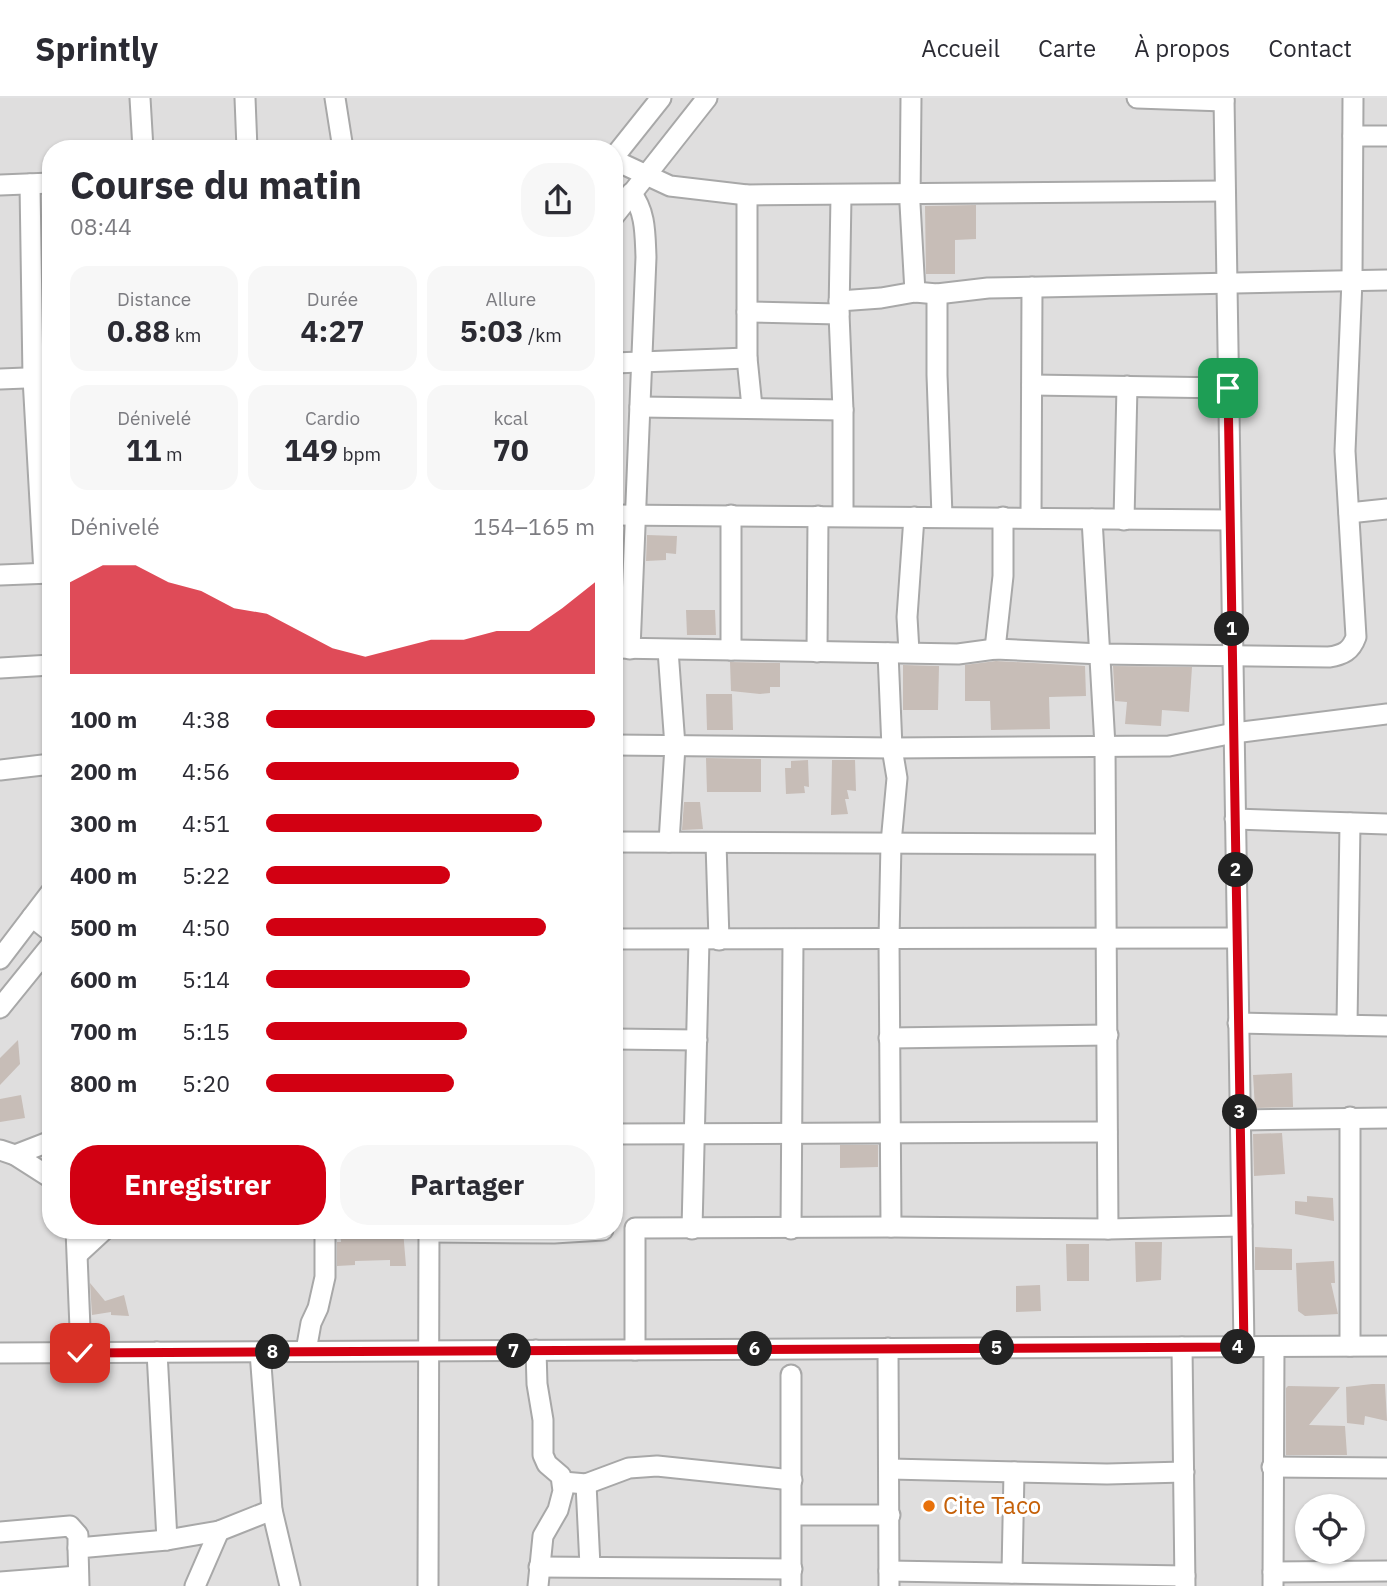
<!DOCTYPE html>
<html lang="fr">
<meta charset="utf-8">
<style>
:root{--surface:#fff;--page:#f7f7f7;--text:#2b2b33;--muted:#7c7c81;--line:#e1e1e2;--accent:#d20012}
body{margin:0;font-family:"IBM Plex Sans",sans-serif;background:var(--page);color:var(--text);height:100vh;display:flex;flex-direction:column;font-size:26px;white-space:nowrap}
*{box-sizing:border-box;margin:0}
p{font-size:23px;color:var(--muted)}
.icon{flex:none;width:38px;height:38px;fill:none;stroke:currentColor;stroke-width:2;stroke-linecap:round;stroke-linejoin:round}
.map{position:relative;flex:1;overflow:hidden}
.sheet{position:absolute;left:42px;top:42px;width:581px;height:1099px;display:flex;flex-direction:column;background:var(--surface);border-radius:28px;box-shadow:0 2px 5px #0004}
.sheet>*{flex:none}
.fabs{position:absolute;left:1295px;top:1396px;display:grid;gap:14px}
.fabs a{display:grid;place-items:center;width:70px;height:70px;border-radius:50%;background:var(--surface);box-shadow:0 2px 5px #0004;font-size:35px}
.pin{position:absolute;display:grid;place-items:center;width:60px;height:60px;color:#fff;margin:-30px;border-radius:14px;box-shadow:0 4px 10px #0006}
.km{position:absolute;width:35px;height:35px;margin:-18px;border-radius:50%;background:#222;color:#fff;font-size:19px;line-height:35px;text-align:center}
.round{display:grid;place-items:center;flex:none;width:74px;height:74px;border-radius:28px;background:var(--page)}
.overview{display:flex;align-items:center;justify-content:space-between;height:119px;padding:0 28px}
h1{font-size:38px;font-weight:700;line-height:52px}
.stats{display:grid;grid-template-columns:repeat(3,1fr);gap:10px;height:119px;padding:7px 28px}
.stats div{display:grid;align-content:center;border-radius:18px;background:var(--page);text-align:center}
.stats b{font-size:30px;font-weight:700}
.stats small{font-size:19px;font-weight:400}
.stats p{font-size:19px}
.chart{height:196px;padding:14px 28px}
.chart p{display:flex;justify-content:space-between}
.chart svg{width:100%;height:126px;margin-top:7px;fill:var(--accent);opacity:.7}
.primary-button{display:flex;gap:14px;margin-top:auto;padding:14px 28px}
.primary-button a{flex:1;height:80px;border-radius:28px;background:var(--accent);color:#fff;font-size:28px;font-weight:700;line-height:80px;text-align:center}
.primary-button a+a{background:var(--page);color:var(--text)}
ul{padding:0 28px;list-style:none;font-size:23px}
li{display:grid;grid-template-columns:112px 84px 1fr;align-items:center;height:52px}
li i{height:18px;border-radius:9px;background:var(--accent)}
header{display:flex;align-items:center;gap:42px;box-sizing:border-box;height:98px;padding:0 35px;background:var(--surface);border-bottom:2px solid var(--line)}
header strong{font-size:33px}
nav{display:flex;gap:38px;margin-inline-start:auto;font-size:24px}
.map>svg:first-child{display:block}
.residential{fill:#dfdede;fill-rule:evenodd}
.building{fill:#c7bdb7}
.lines{fill:none;stroke-linecap:round;stroke-linejoin:round}
.street-casing{stroke:#a8a8a8;stroke-width:23}
.street{stroke:#fff;stroke-width:19}
.route-casing{stroke:#fff;stroke-width:14}
.route{stroke:#d20012;stroke-width:9}
.food-dot{fill:#e8710a;stroke:#fff;stroke-width:2.5}
.labels{text-anchor:middle;stroke-width:6;stroke-linejoin:round;paint-order:stroke}
.food-label{font-size:24px;fill:#c56008;stroke:#fff;text-anchor:start}
</style>
<header>
<strong>Sprintly</strong>
<nav><a>Accueil</a><a>Carte</a><a>À propos</a><a>Contact</a></nav>
</header>
<div class="map">
<svg width="1387" height="1488" viewBox="0 0 1387 1488">
<rect width="100%" height="100%" fill="#f2ede8"/>
<!-- residential -->
<path class="residential" d="M0,0h1387v1488h-1387zM51,51h563v1081h-563zM1307,1409h46v45h-46z"/>
<!-- building -->
<g class="building">
<path d="M976,107v34l-21,1v34h-29l-1,-68z"/>
<path d="M647,437l30,1 -1,18 -10,-1v7l-20,1z"/>
<path d="M686,512h29l1,25h-29z"/>
<path d="M996,563l89,5 1,30 -37,1 1,32 -59,1 -1,-29h-25v-36z"/>
<path d="M730,564l50,1v24h-10v6l-10,1 -29,-3z"/>
<path d="M903,567l36,1 -1,44h-35z"/>
<path d="M1113,568l79,1 -3,45 -27,-2 -1,16 -36,-2 2,-22 -12,-1z"/>
<path d="M706,596h26l1,36h-26z"/>
<path d="M706,660l55,1v33h-54z"/>
<path d="M808,662l1,27 -5,-1 1,7 -19,1 -1,-26h6v-7z"/>
<path d="M832,662h23l1,31 -9,-1 2,9h-4l3,15 -17,1z"/>
<path d="M684,704h16l3,27 -21,1z"/>
<path d="M18,942l2,24 -20,21v-27z"/>
<path d="M1292,975l1,34 -38,1 -2,-33z"/>
<path d="M21,997l4,23 -25,4v-23z"/>
<path d="M1282,1035l3,41 -31,2 -1,-42z"/>
<path d="M840,1047h38v22l-38,1z"/>
<path d="M1307,1098l26,2 1,23 -39,-7v-13l12,1z"/>
<path d="M340,1132h63l3,36h-16v-6l-35,1v4l-18,1v-24h4z"/>
<path d="M1135,1144h27l-1,38 -25,2z"/>
<path d="M1066,1146h23v37h-22z"/>
<path d="M1255,1149l37,2v21h-37z"/>
<path d="M1334,1163l1,22h-4l7,31 -33,2 -7,-5 -2,-48z"/>
<path d="M90,1185l15,18 19,-6 5,21 -18,-1v-3l-19,3z"/>
<path d="M1040,1187l1,26 -25,1v-26z"/>
<path d="M1372,1286h13l2,37 -22,-5 -1,9 -17,-2 -1,-36z"/>
<path d="M1288,1288l52,1 -31,38 36,1 2,29h-61v-67z"/>
</g>
<g class="lines">
<defs>
<g id="street">
<path d="M140,0l3,51"/>
<path d="M245,0l2,51"/>
<path d="M335,0l8,51"/>
<path d="M911,0l-1,106 5,88"/>
<path d="M1137,0l87,3"/>
<path d="M1224,0l20,1249"/>
<path d="M1353,38h34"/>
<path d="M614,59l47,-59"/>
<path d="M614,62l56,26 77,9 478,-4"/>
<path d="M30,86l3,194 11,195"/>
<path d="M0,87l51,-2"/>
<path d="M747,97v163l5,49"/>
<path d="M841,98l-2,118 4,96v106"/>
<path d="M614,118l93,-118"/>
<path d="M937,196v81l5,141"/>
<path d="M839,203l42,-3 34,-6 22,2 51,-6 399,-8"/>
<path d="M747,214l92,2"/>
<path d="M614,265l133,-5"/>
<path d="M0,281l51,-2"/>
<path d="M1032,287l196,3"/>
<path d="M640,309l203,3"/>
<path d="M1349,415l38,-4"/>
<path d="M614,417l616,5"/>
<path d="M731,417v135"/>
<path d="M1031,419l1,-230"/>
<path d="M1092,421l13,227 3,483"/>
<path d="M1124,422l3,-134"/>
<path d="M0,477l51,-2"/>
<path d="M614,550l344,6 37,-5 106,5 228,3c14,-2 22,-6 27,-20l-11,-186 7,-171 1,-182"/>
<path d="M630,551l16,-392c-1,-22 0,-46 -15,-64"/>
<path d="M995,551l8,-73v-59"/>
<path d="M668,552l7,96 -6,96"/>
<path d="M817,554l1,-136"/>
<path d="M909,554l-2,-35 7,-100"/>
<path d="M888,555l4,95 5,30 -6,65 -2,96 2,288"/>
<path d="M0,570l51,-3"/>
<path d="M614,647l278,3 277,-2 65,-13 153,-19"/>
<path d="M0,672l51,-6"/>
<path d="M1235,721l152,5"/>
<path d="M614,744l491,2"/>
<path d="M716,745l3,97"/>
<path d="M32,819l19,15"/>
<path d="M614,841l623,-1"/>
<path d="M0,861l51,-67"/>
<path d="M0,910l51,-63"/>
<path d="M1238,925l149,3"/>
<path d="M1347,927l3,-202"/>
<path d="M889,940l219,-3"/>
<path d="M614,941l83,1"/>
<path d="M1240,1022l147,-2"/>
<path d="M614,1036l493,-2"/>
<path d="M0,1052l15,5 36,23"/>
<path d="M15,1057l36,-14"/>
<path d="M692,1131l7,-289"/>
<path d="M791,1131l2,-289"/>
<path d="M76,1132l5,123"/>
<path d="M429,1134l125,1 49,-3"/>
<path d="M78,1156l26,-24"/>
<path d="M1350,1248v-229"/>
<path d="M1182,1249l3,239"/>
<path d="M888,1250l1,238"/>
<path d="M536,1252l1,34 6,36v35l4,9 14,12 2,15 -5,19 -15,26 -5,50"/>
<path d="M635,1252v-122l256,-1 217,2 134,-3"/>
<path d="M306,1253l5,-28 7,-15 7,-31v-47"/>
<path d="M157,1254l10,188"/>
<path d="M260,1254l12,158 18,76"/>
<path d="M0,1255l1387,-7"/>
<path d="M791,1277v211"/>
<path d="M1272,1369l115,1"/>
<path d="M890,1371l217,5 77,-2"/>
<path d="M563,1384l23,2 43,-16 28,-2 135,14"/>
<path d="M586,1386l4,82"/>
<path d="M793,1417h97"/>
<path d="M0,1434l70,-6 8,9v13"/>
<path d="M539,1469l253,2"/>
<path d="M889,1473l296,5"/>
<path d="M1273,1474l114,-1"/>
<path d="M1012,1475l2,-101"/>
<path d="M0,1484l78,-6"/>
<path d="M79,1488l-1,-38 89,-8 52,-9 53,-21"/>
<path d="M195,1488l24,-55"/>
<path d="M428,1488l1,-356"/>
<path d="M1273,1488l1,-239"/>
</g>
</defs>
<!-- street casing -->
<use href="#street" class="street-casing"/>
<!-- street -->
<use href="#street" class="street"/>
</g>
<g class="lines">
<defs>
<path id="route" d="M80,1255l1164,-6 -16,-959"/>
</defs>
<!-- route casing -->
<use href="#route" class="route-casing"/>
<!-- route -->
<use href="#route" class="route"/>
</g>
<!-- markers -->
<circle class="food-dot" cx="929" cy="1408" r="7"/>
<g class="labels">
<!-- food labels -->
<g class="food-label">
<text x="943" y="1416">Cite Taco</text>
</g>
</g>
</svg>
<div class="fabs">
<a><svg class="icon" aria-label="locate" viewBox="0 0 24 24"><circle cx="12" cy="12" r="6"/><path d="M12 2v4M12 18v4M2 12h4M18 12h4"/></svg></a>
</div>
<div class="pin" style="left:1228px;top:290px;background:#1e9e55"><svg class="icon" aria-label="arrive" viewBox="0 0 24 24"><path d="M6 21V4h12l-3 4 3 4H6"/></svg></div>
<div class="pin" style="left:80px;top:1255px;background:#d93025"><svg class="icon" aria-label="check" viewBox="0 0 24 24"><path d="M5 12l5 5 9-10"/></svg></div>
<b class="km" style="left:1232px;top:531px">1</b>
<b class="km" style="left:1236px;top:772px">2</b>
<b class="km" style="left:1240px;top:1014px">3</b>
<b class="km" style="left:1238px;top:1249px">4</b>
<b class="km" style="left:997px;top:1250px">5</b>
<b class="km" style="left:755px;top:1251px">6</b>
<b class="km" style="left:514px;top:1253px">7</b>
<b class="km" style="left:273px;top:1254px">8</b>
<section class="sheet">
<div class="overview"><div><h1>Course du matin</h1><p>08:44</p></div><a class="round"><svg class="icon" aria-label="share" viewBox="0 0 24 24"><path d="M12 15V3M7 8l5-5 5 5M5 13v7h14v-7"/></svg></a></div>
<div class="stats">
<div><p>Distance</p><b>0.88<small> km</small></b></div>
<div><p>Durée</p><b>4:27</b></div>
<div><p>Allure</p><b>5:03<small> /km</small></b></div>
</div>
<div class="stats">
<div><p>Dénivelé</p><b>11<small> m</small></b></div>
<div><p>Cardio</p><b>149<small> bpm</small></b></div>
<div><p>kcal</p><b>70</b></div>
</div>
<div class="chart"><p><span>Dénivelé</span>154–165 m</p>
<svg viewBox="0 0 160 44" preserveAspectRatio="none"><path d="M0 44V12L10 6L20 6L30 12L40 15L50 21L60 23L70 29L80 35L90 38L100 35L110 32L120 32L130 29L140 29L150 21L160 12V44z"/></svg>
</div>
<ul>
<li><b>100 m</b>4:38<i style="width:100%"></i></li>
<li><b>200 m</b>4:56<i style="width:77%"></i></li>
<li><b>300 m</b>4:51<i style="width:84%"></i></li>
<li><b>400 m</b>5:22<i style="width:56%"></i></li>
<li><b>500 m</b>4:50<i style="width:85%"></i></li>
<li><b>600 m</b>5:14<i style="width:62%"></i></li>
<li><b>700 m</b>5:15<i style="width:61%"></i></li>
<li><b>800 m</b>5:20<i style="width:57%"></i></li>
</ul>
<div class="primary-button"><a>Enregistrer</a><a>Partager</a></div>
</section>
</div>
